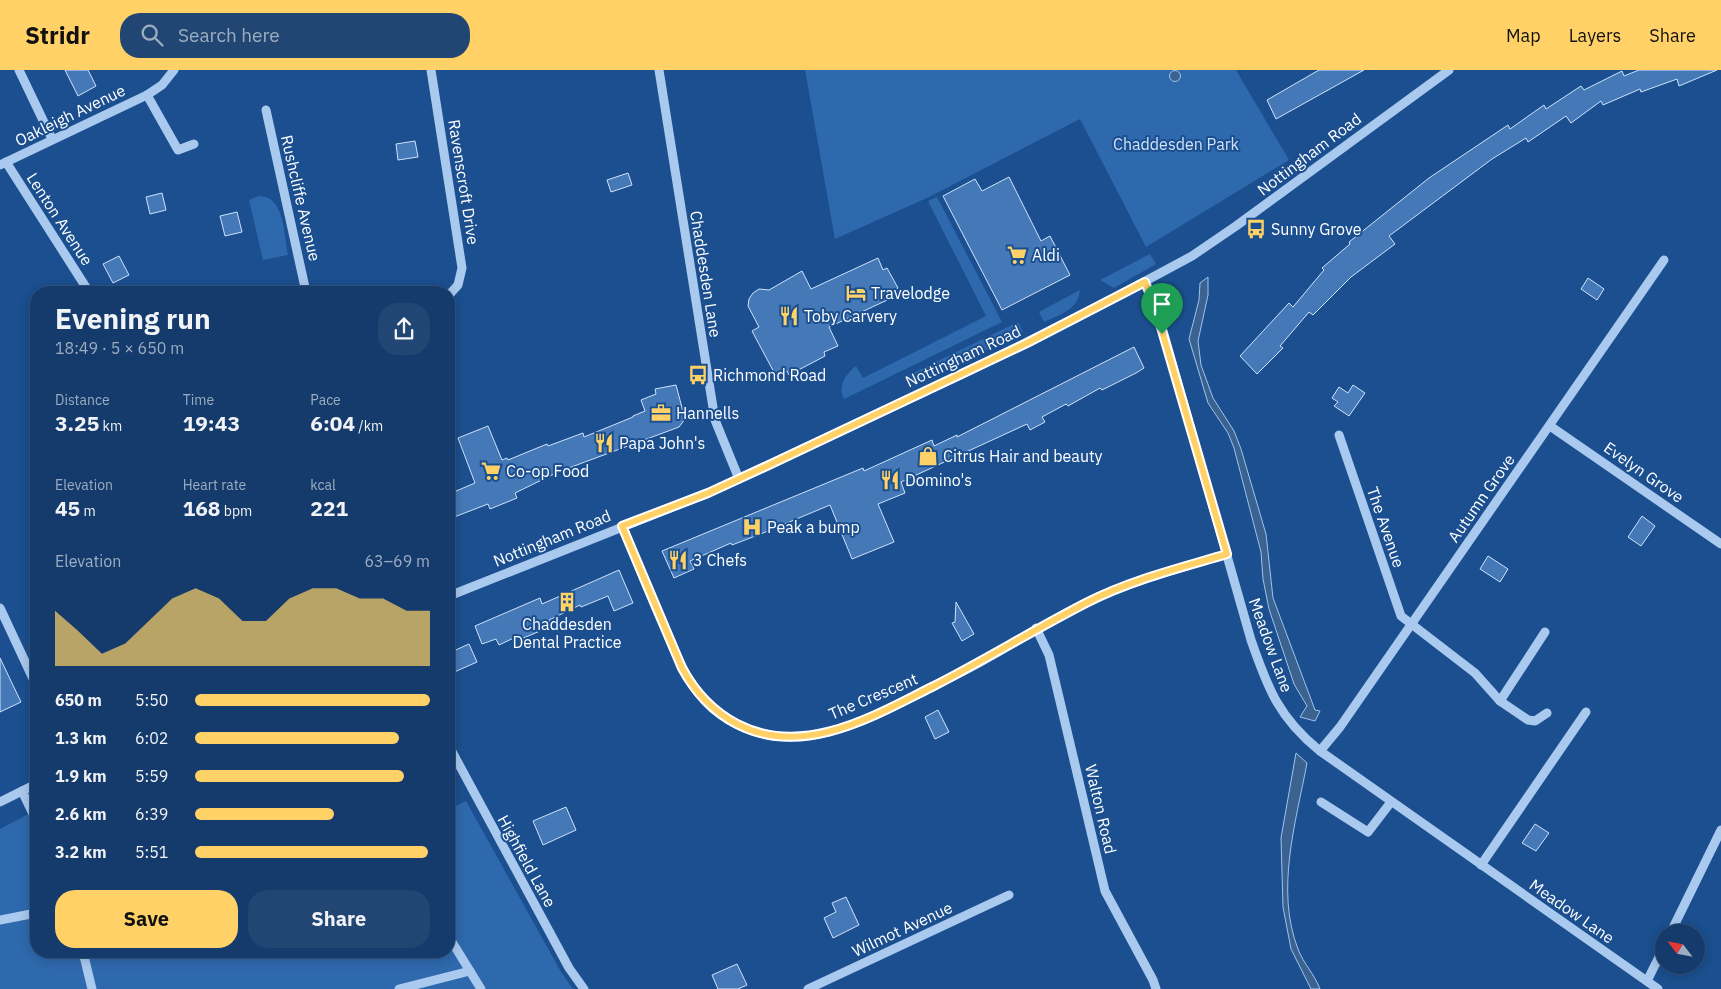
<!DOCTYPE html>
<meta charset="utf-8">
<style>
:root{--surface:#143b6b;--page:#214673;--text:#f1f3f6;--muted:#9dadc1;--line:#33557e;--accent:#ffd166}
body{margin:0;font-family:"IBM Plex Sans",sans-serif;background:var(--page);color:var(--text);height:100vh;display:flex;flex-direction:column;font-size:19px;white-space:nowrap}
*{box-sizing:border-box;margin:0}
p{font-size:16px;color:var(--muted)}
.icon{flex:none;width:28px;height:28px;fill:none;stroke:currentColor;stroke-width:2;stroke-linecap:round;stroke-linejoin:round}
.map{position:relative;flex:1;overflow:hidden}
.panel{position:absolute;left:30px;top:216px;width:425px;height:672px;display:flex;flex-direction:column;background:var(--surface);border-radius:20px;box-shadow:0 2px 12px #0003,0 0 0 1px var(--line)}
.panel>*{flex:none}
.needle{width:32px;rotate:302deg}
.buttons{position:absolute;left:1655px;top:854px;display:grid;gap:10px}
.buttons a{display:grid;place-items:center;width:50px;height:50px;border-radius:50%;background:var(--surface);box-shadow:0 2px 12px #0003,0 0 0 1px var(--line);font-size:25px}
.pin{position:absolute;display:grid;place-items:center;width:42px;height:42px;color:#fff;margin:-51px -21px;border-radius:50% 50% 50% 0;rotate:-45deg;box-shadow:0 0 5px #0007}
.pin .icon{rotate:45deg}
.round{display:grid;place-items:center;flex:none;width:52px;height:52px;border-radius:20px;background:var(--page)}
.summary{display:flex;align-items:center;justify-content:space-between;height:85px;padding:0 25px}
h1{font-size:28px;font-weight:700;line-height:38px}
.figures{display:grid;grid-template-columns:repeat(3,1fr);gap:8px;height:85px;padding:5px 25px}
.figures div{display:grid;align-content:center}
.figures b{font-size:21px;font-weight:700}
.figures small{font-size:14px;font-weight:400}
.figures p{font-size:14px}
.chart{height:140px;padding:10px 25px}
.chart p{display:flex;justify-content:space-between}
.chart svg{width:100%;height:90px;margin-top:5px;fill:var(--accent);opacity:.7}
.button{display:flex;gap:10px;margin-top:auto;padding:10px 25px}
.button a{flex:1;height:58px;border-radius:20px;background:var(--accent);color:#111;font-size:20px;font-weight:700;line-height:58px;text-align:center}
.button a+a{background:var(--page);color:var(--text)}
ul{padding:0 25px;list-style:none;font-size:16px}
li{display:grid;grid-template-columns:80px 60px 1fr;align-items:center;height:38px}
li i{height:12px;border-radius:6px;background:var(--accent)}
header{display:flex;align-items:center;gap:30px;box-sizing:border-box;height:70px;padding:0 25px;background:var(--accent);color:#111}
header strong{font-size:24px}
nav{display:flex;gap:28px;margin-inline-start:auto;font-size:18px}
.search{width:350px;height:45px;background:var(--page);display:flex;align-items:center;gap:12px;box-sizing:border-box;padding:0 18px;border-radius:20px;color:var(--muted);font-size:19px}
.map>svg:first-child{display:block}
.green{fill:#2e69ad}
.water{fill:#3c6290;stroke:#9cc4f0}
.building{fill:#4478b7;stroke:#cfe3fa}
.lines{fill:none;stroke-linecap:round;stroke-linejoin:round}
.minor{stroke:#a9c9ee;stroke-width:9}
.route-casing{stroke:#fff;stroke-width:10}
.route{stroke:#ffd166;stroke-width:6}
.labels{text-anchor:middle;stroke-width:4;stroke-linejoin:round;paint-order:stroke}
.street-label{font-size:16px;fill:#fff;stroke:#1b4f8f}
.park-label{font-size:16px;fill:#cfe3fa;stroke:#1b4f8f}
.poi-label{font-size:16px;fill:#fff;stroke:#1b4f8f;text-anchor:start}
</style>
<header>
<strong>Stridr</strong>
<div class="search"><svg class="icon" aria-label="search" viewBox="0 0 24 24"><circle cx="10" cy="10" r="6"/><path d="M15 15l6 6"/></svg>Search here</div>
<nav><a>Map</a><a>Layers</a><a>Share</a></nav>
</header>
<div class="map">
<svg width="1721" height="919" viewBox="0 0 1721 919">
<rect width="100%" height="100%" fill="#1b4f8f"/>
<!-- green -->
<g class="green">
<path d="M805,0h431l53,90 -143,87 -66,-128 -151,78 -94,42z"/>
<path d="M259,126c26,0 25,40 29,59l-25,5 -14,-60z"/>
<path d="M937,127l65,125 -158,77c-7,-13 2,-25 12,-33l7,12 123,-62 -58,-115z"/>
<path d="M1150,184l6,10 -42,24 -14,-8z"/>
<path d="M1080,220c-2,20 -19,24 -36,32l-5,-10z"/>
<path d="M1018,252l5,10 -109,53 -3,-8 -7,3 -1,-2z"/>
<path d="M466,731l95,171 12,17h-573v-160l36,-19v142h413v-143z"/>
</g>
<!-- water -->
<g class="water">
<circle cx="1175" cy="6" r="5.5"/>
<path d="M1208,207v18l-10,46 3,24 12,33 21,33 7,18 25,85 7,64 42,112 5,1 -5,10 -15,-4 7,-11 -13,-22 -25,-75 -6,-30 -2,-27 -27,-104 -6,-15 -20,-30 -19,-64 10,-39 1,-17z"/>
<path d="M1296,683l11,10c-11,59 -32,127 -9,186 5,14 17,26 22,40h-9l-20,-40 -8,-42 -2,-69z"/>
</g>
<!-- building -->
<g class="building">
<path d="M65,0h23l8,16 -18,10z"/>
<path d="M1319,0h45l-88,49 -9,-19z"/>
<path d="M1639,0h78l-38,16 -2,-7 -36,13 -1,-3 -37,16 -2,-4 -30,22 -5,-7 -38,26 -2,-4 -34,21 -103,77 6,8 -44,33 -38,38 -4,-3 -29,34 3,2 -26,26 -17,-18 49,-53 4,4 31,-37 -2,-2 28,-24 -1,-2 80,-64 79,-53 2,4 34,-24 2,4 35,-23 3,4 38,-19 2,5z"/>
<path d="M415,71l3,16 -20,3 -2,-16z"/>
<path d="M628,103l4,12 -21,7 -4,-12z"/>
<path d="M1009,107l32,64 9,-5 20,39 -68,35 -59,-114 32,-17 7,12z"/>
<path d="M162,123l4,17 -16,4 -4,-17z"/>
<path d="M237,142l5,20 -17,4 -5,-20z"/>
<path d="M119,186l10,19 -16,8 -10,-19z"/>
<path d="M878,188l5,12 4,-2 11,20 -4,3 2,5 -67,31 9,19 -14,6 1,4 -36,19 -2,-4 -11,5 -24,-45 7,-4 -11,-21 1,-7 4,-6 6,-4 10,1 33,-19 9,18z"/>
<path d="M1588,208l16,11 -7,11 -16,-11z"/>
<path d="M1134,277l10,21 -8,5 -34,17 -2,-2 -32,18 -2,-2 -24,13 3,5 -15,8 -3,-6 -126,58 4,11 -27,11 16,38 -42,17 -22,-54 -67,28 -31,12 -1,-2 -41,18 4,8 -20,9 -12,-27 201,-83 1,3 68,-31 2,6 23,-11v2z"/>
<path d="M676,315l9,34 -6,8 -121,45 -43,21 2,5 -27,11 -2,-5 -39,15v-25l26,-11 -17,-45 30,-12 14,34 5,-2 1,2 39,-16 1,2 35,-13 1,4 49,-20v-1l12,-5 -4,-11 15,-6 -1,-5z"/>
<path d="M1353,315l12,8 -16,23 -15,-10 4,-4 -6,-4 7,-11 9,6z"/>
<path d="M1642,446l13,10 -14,20 -13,-9z"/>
<path d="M1488,486l20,13 -8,13 -20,-13z"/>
<path d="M619,500l14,33 -19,8 -6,-15 -27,11 -1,-2 -31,15 3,6 -31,13 -1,-4 -21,10 -3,-6 -14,5 -7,-18 65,-28 2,6z"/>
<path d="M956,532l18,32 -12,7 -10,-18 3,-1z"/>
<path d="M469,574l8,18 -25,11 -3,-7v-13z"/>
<path d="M0,588l21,44 -21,10z"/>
<path d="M938,640l11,22 -14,7 -10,-22z"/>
<path d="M566,737l10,23 -33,15 -10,-24z"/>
<path d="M1535,754l14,9 -13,18 -14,-8z"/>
<path d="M846,827l13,28 -26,13 -9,-20 12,-6 -4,-9z"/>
<path d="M737,894l10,21 -9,4h-20l-6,-14z"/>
</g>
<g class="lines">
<!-- minor -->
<g class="minor">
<path d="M19,0l33,69"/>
<path d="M431,0l31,198 -4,17 -9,10"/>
<path d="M659,0l56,350 24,59"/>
<path d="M147,25l31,55 16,-6"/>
<path d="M266,40l40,182"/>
<path d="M6,92l83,130"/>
<path d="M0,95l147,-70 15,-10 12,-15"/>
<path d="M1145,212l12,28 94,330c17,49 28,78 69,111l338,238"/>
<path d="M1550,356l171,118"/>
<path d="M1339,365l62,181 74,57 25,28 28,19 7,1 12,-8"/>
<path d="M622,456c13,32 26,64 40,96 14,31 24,62 50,86 20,17 47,29 74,29 48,1 92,-22 133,-44 24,-12 49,-23 72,-37 33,-19 64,-38 98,-55 43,-21 92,-33 138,-47"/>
<path d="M449,526l259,-103 259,-121 132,-66 93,-50 44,-30 213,-156"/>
<path d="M0,538l36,77"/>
<path d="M1036,558l13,27 56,236 48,89 3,9"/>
<path d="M1500,631l45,-69"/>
<path d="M449,676l120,222 15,21"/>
<path d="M1320,681l20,-24 324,-467"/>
<path d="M22,721l14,29"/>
<path d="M0,732l36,-18"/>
<path d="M1321,732l47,30 23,-30"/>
<path d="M1481,795l105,-153"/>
<path d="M0,850l36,-7"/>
<path d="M1671,862l50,-102"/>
<path d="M449,867l32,52"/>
<path d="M83,882l9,37"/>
<path d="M1647,911l17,-34"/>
<path d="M399,919l71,-18"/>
<path d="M808,919l201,-94"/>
</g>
</g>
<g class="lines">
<defs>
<path id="route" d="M1145,212l11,28 71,244c-47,14 -96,26 -139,48 -53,27 -103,58 -156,85 -60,30 -129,71 -195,37 -25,-13 -42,-32 -55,-56l-60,-142 86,-33 61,-28 258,-122z"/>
</defs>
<!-- route casing -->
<use href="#route" class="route-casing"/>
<!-- route -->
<use href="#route" class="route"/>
</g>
<!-- icons -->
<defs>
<symbol id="bus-bare" viewBox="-9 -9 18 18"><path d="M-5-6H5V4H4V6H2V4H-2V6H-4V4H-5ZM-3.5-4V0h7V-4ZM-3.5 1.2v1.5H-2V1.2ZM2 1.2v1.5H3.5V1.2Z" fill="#ffd166" stroke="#1b4f8f" stroke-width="2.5" paint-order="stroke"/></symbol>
<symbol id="supermarket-bare" viewBox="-9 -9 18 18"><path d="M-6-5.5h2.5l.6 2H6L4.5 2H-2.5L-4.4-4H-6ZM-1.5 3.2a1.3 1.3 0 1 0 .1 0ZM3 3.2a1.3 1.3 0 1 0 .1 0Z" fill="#ffd166" stroke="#1b4f8f" stroke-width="2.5" paint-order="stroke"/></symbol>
<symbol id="hotel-bare" viewBox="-9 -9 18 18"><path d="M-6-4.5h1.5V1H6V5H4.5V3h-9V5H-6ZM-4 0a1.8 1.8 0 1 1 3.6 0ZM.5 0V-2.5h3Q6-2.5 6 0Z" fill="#ffd166" stroke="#1b4f8f" stroke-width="2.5" paint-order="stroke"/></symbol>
<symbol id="restaurant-bare" viewBox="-9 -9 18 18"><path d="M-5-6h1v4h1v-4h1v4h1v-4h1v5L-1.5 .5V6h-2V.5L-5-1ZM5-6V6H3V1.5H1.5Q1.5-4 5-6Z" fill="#ffd166" stroke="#1b4f8f" stroke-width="2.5" paint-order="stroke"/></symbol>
<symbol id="office-bare" viewBox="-9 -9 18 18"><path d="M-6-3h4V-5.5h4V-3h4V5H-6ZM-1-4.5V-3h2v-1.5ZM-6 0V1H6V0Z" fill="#ffd166" stroke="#1b4f8f" stroke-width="2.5" paint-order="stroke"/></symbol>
<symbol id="shop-bare" viewBox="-9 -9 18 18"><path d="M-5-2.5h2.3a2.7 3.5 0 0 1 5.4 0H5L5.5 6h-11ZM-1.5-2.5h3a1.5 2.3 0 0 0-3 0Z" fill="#ffd166" stroke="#1b4f8f" stroke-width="2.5" paint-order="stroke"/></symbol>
<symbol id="hospital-bare" viewBox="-9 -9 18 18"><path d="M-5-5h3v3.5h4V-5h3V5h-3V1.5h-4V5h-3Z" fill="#ffd166" stroke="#1b4f8f" stroke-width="2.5" paint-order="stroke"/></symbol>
<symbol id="building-bare" viewBox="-9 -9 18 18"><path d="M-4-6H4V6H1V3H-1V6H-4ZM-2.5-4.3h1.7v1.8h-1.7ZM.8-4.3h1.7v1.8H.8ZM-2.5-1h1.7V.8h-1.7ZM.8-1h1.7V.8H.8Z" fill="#ffd166" stroke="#1b4f8f" stroke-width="2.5" paint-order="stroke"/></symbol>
</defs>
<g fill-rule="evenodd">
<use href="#bus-bare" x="1242" y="145" width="28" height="28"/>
<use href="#supermarket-bare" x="1003" y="171" width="28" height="28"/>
<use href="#hotel-bare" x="842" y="209" width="28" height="28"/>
<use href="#restaurant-bare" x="775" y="232" width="28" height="28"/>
<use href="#bus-bare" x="684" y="291" width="28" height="28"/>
<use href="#office-bare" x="647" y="329" width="28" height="28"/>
<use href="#restaurant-bare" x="590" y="359" width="28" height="28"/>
<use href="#shop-bare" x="914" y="372" width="28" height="28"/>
<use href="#supermarket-bare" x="477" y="387" width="28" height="28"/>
<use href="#restaurant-bare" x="876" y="396" width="28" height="28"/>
<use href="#hospital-bare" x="738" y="443" width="28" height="28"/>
<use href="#restaurant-bare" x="664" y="476" width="28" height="28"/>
<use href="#building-bare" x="553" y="518" width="28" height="28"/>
</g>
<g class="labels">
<!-- street labels -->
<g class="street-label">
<text transform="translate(70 45) rotate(-26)" y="6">Oakleigh Avenue</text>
<text transform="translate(1309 84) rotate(-37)" y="6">Nottingham Road</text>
<text transform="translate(464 112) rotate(81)" y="6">Ravenscroft Drive</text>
<text transform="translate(301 128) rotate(77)" y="6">Rushcliffe Avenue</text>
<text transform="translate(60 149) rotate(57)" y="6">Lenton Avenue</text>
<text transform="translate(706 204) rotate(81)" y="6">Chaddesden Lane</text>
<text transform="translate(963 286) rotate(-25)" y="6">Nottingham Road</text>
<text transform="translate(1644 402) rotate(35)" y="6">Evelyn Grove</text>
<text transform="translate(1481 428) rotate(-55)" y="6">Autumn Grove</text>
<text transform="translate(1386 457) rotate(71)" y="6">The Avenue</text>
<text transform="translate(552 468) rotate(-22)" y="6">Nottingham Road</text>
<text transform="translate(1271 575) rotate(70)" y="6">Meadow Lane</text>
<text transform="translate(873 626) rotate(-23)" y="6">The Crescent</text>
<text transform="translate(1101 739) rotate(77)" y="6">Walton Road</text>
<text transform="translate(527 791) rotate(61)" y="6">Highfield Lane</text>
<text transform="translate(1572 841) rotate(35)" y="6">Meadow Lane</text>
<text transform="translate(902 859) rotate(-25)" y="6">Wilmot Avenue</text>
</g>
<!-- park labels -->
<g class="park-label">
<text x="1176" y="80">Chaddesden Park</text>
</g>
<!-- poi labels -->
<g class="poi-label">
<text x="1271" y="165">Sunny Grove</text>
<text x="1032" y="191">Aldi</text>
<text x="871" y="229">Travelodge</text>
<text x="804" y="252">Toby Carvery</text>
<text x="713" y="311">Richmond Road</text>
<text x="676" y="349">Hannells</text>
<text x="619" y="379">Papa John's</text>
<text x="943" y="392">Citrus Hair and beauty</text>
<text x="506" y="407">Co-op Food</text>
<text x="905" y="416">Domino's</text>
<text x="767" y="463">Peak a bump</text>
<text x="693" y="496">3 Chefs</text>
<text x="567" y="560" text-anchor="middle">Chaddesden<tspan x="567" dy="18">Dental Practice</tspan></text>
</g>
</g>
</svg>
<div class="buttons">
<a><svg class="needle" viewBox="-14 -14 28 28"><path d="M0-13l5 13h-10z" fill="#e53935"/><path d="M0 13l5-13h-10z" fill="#9dadc1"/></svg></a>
</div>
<div class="pin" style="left:1162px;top:264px;background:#1e9e55"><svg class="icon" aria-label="arrive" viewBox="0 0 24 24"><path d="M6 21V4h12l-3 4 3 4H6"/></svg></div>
<section class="panel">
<div class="summary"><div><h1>Evening run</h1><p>18:49 · 5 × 650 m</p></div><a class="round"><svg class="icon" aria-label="share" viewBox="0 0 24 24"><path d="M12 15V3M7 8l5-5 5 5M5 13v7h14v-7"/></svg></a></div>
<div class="figures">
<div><p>Distance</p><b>3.25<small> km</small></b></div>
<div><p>Time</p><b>19:43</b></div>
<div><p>Pace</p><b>6:04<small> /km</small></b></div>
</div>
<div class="figures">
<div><p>Elevation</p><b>45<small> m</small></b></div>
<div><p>Heart rate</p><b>168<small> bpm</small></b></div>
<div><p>kcal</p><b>221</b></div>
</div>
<div class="chart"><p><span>Elevation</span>63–69 m</p>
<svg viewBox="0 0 160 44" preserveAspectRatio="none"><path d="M0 44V17L10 27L20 38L30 33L40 22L50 11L60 6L70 11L80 22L90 22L100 11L110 6L120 6L130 11L140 11L150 17L160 17V44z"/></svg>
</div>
<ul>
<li><b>650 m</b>5:50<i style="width:100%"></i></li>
<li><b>1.3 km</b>6:02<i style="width:87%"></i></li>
<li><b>1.9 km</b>5:59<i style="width:89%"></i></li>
<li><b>2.6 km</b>6:39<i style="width:59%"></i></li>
<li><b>3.2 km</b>5:51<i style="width:99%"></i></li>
</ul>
<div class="button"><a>Save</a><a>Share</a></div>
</section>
</div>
